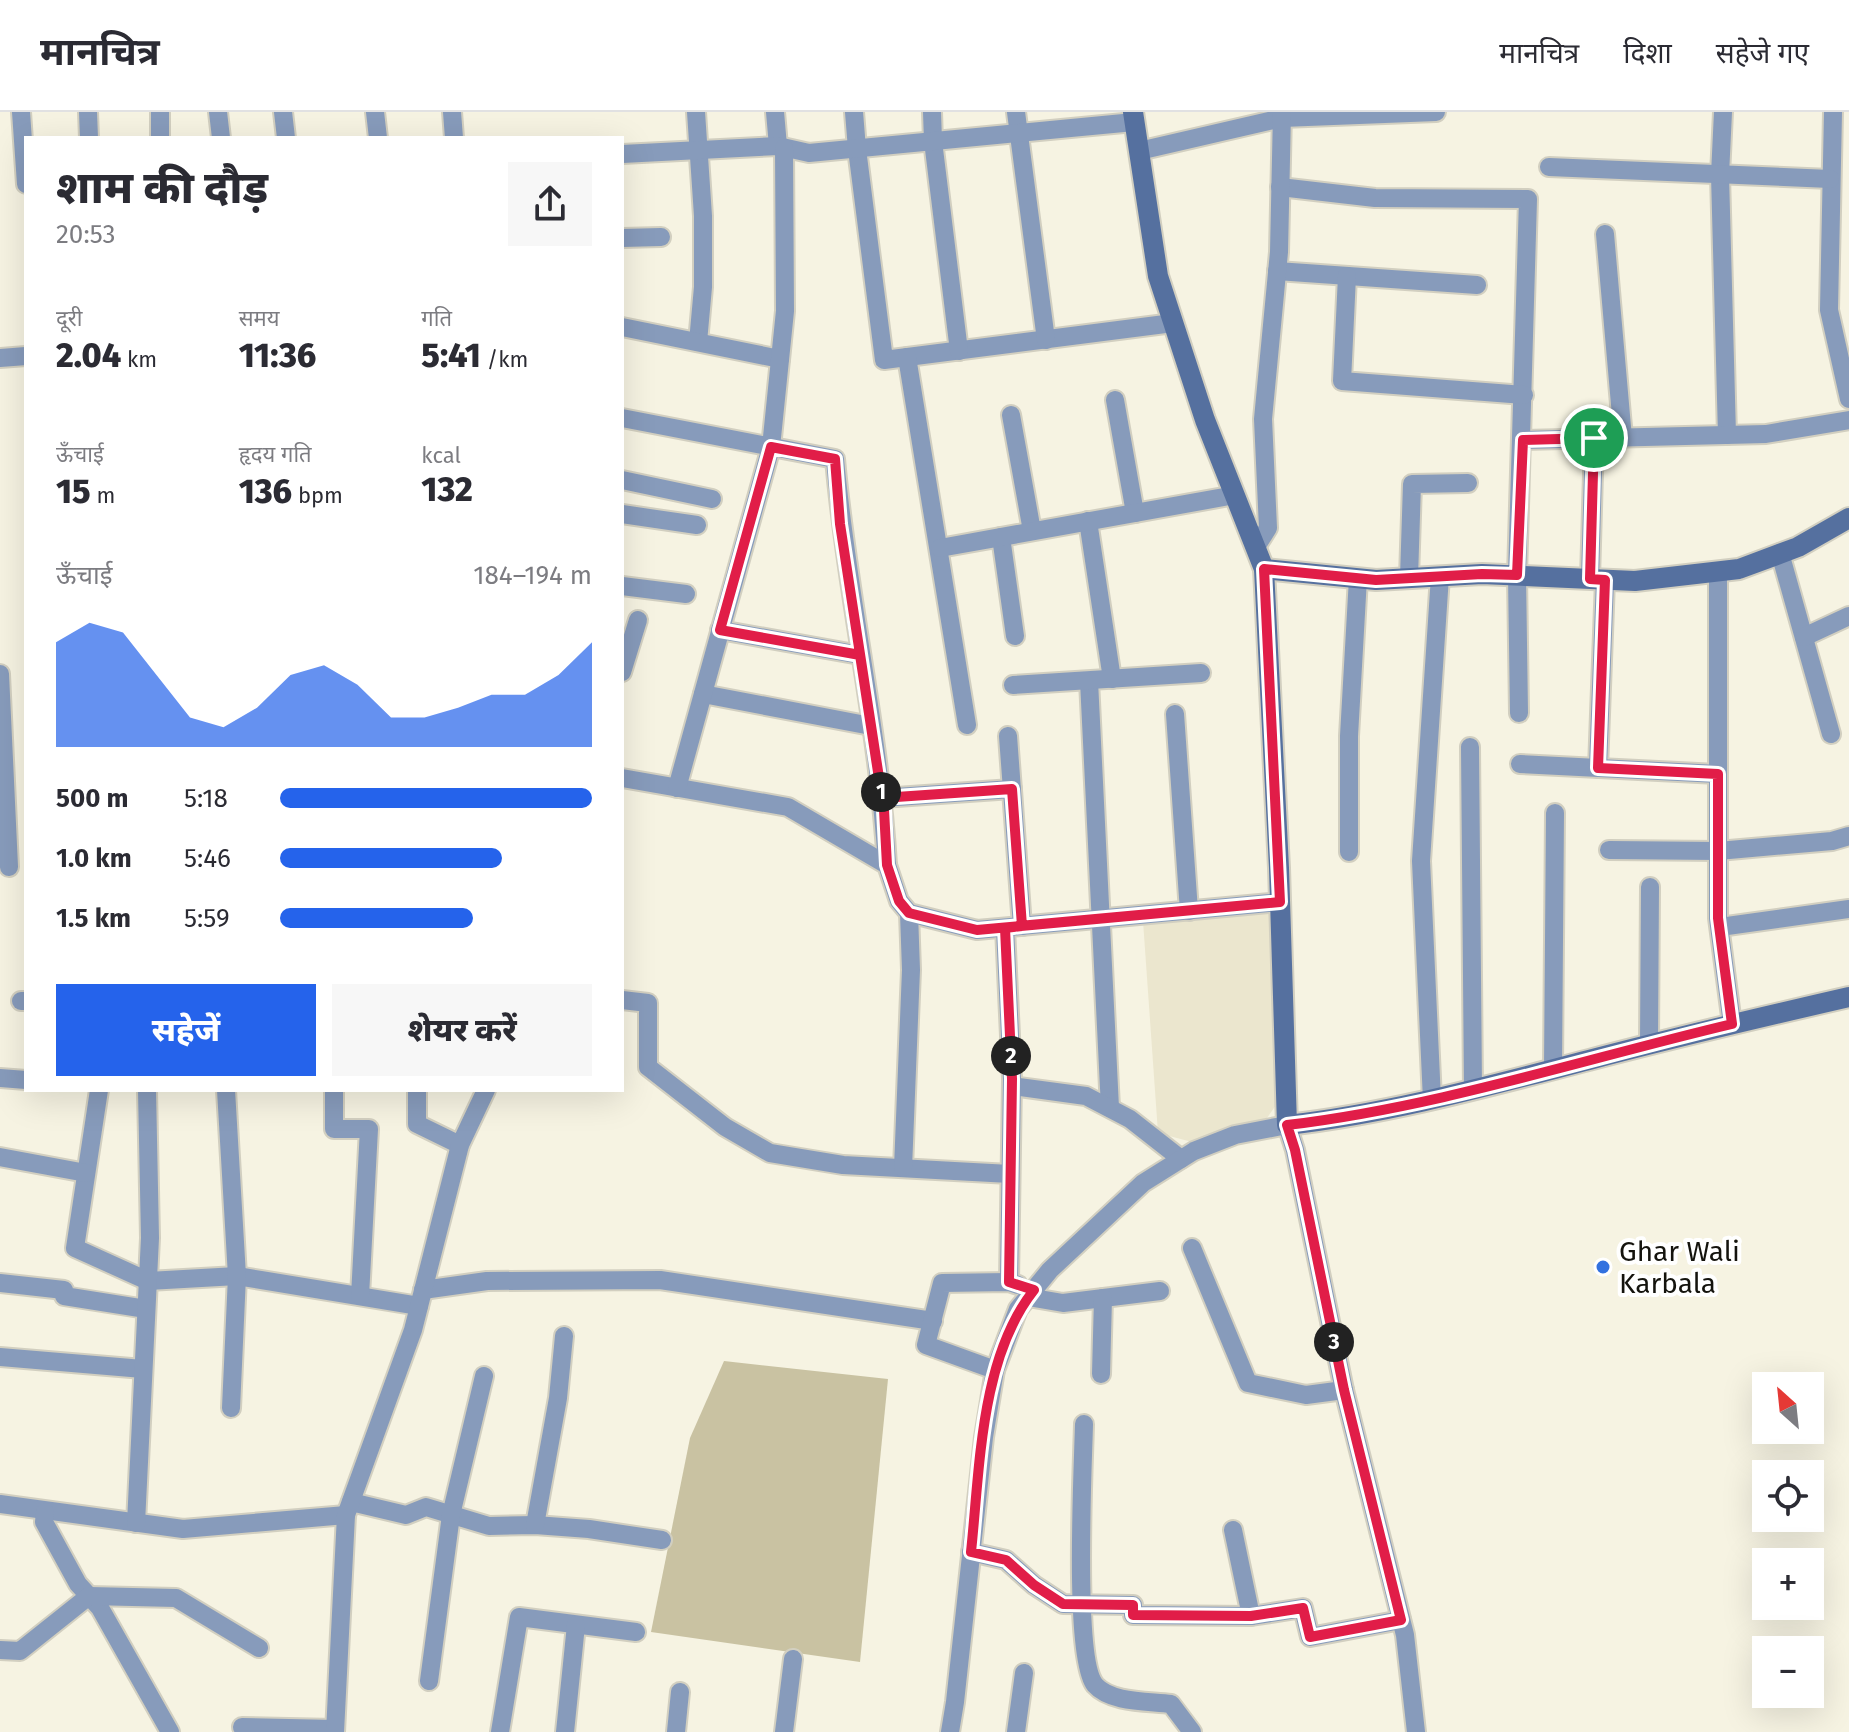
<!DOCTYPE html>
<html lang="hi">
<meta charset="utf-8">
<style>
:root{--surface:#fff;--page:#f7f7f7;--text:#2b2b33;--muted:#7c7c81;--line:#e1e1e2;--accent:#2563eb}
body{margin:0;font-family:"Fira Sans","Noto Sans Devanagari",sans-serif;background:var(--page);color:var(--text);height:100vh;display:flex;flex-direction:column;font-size:30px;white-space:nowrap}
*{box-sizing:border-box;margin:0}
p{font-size:26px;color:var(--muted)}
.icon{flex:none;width:44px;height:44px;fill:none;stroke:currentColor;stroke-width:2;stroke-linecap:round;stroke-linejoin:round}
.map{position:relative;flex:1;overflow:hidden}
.sheet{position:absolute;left:24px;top:24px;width:600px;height:956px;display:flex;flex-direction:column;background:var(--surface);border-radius:0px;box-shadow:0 8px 32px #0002}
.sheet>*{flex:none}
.needle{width:52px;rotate:333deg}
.controls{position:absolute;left:1752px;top:1260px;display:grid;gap:16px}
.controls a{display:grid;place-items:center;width:72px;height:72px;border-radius:0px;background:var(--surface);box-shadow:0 8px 32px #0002;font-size:40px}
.pin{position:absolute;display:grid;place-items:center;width:68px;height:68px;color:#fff;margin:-34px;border:4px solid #fff;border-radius:50%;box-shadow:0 2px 8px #0007}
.km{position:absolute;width:40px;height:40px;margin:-20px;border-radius:50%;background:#222;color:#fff;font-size:22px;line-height:40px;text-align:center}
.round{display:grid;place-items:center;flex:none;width:84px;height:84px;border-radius:0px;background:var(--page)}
.summary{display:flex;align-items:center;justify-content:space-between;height:136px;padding:0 32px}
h1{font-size:44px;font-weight:800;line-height:60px}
.metrics{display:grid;grid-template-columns:repeat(3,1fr);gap:12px;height:136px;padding:8px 32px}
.metrics div{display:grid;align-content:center}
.metrics b{font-size:34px;font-weight:800}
.metrics small{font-size:22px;font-weight:400}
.metrics p{font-size:22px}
.chart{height:224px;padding:16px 32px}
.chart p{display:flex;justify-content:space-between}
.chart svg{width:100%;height:144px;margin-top:8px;fill:var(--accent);opacity:.7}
.primary-button{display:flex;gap:16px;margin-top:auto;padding:16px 32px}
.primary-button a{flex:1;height:92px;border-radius:0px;background:var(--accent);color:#fff;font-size:32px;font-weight:800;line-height:92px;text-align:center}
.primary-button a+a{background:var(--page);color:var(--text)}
ul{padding:0 32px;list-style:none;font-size:26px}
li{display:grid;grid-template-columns:128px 96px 1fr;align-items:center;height:60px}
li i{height:20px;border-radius:10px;background:var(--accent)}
header{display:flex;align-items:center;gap:48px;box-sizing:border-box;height:112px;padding:0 40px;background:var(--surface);border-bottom:2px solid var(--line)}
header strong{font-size:38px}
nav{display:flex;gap:44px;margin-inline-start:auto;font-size:28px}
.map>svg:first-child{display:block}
.built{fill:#ebe6ce}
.green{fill:#c9c2a2}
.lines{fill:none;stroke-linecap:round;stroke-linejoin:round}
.street-casing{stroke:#d2cfc0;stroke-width:22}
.secondary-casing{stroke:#d2cfc0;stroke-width:24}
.street{stroke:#879bbb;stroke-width:18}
.secondary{stroke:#55709f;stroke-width:20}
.route-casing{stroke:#fff;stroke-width:16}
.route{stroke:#e11d48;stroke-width:10}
.poi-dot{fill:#3271df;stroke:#fff;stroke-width:3}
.labels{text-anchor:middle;stroke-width:8;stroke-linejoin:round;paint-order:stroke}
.poi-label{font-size:28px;fill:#14130d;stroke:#fff;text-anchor:start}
</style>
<header>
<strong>मानचित्र</strong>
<nav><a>मानचित्र</a><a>दिशा</a><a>सहेजे गए</a></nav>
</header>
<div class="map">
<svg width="1849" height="1620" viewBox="0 0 1849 1620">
<rect width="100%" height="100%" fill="#f6f3e2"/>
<!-- built -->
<path class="built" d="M1271,799l5,194 -9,13 -75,24 -34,-9 -15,-212z"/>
<!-- green -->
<path class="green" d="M724,1249l164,18 -28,283 -209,-30 39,-194z"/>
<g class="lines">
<defs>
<g id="street">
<path d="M21,0l5,72"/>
<path d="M88,0l1,26"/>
<path d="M160,0v26"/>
<path d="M218,0l3,26"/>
<path d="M283,0l3,26"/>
<path d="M375,0l3,26"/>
<path d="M452,0l2,26"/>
<path d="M696,0l7,104v71l-5,55"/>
<path d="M775,0l3,34"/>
<path d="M854,0l3,37 27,211 289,-37"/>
<path d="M932,0l1,29 26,210"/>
<path d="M1016,0l30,228"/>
<path d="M1723,0l-3,63 7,260"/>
<path d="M1833,0l-4,198 20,89"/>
<path d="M1139,39l143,-33 154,-6"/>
<path d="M622,42l156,-8 31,7 325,-31"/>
<path d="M1549,55l281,12"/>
<path d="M1280,75l95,11 153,1 -11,376 2,138"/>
<path d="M1605,122l18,204"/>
<path d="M622,126l39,-1"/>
<path d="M1277,159l200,14"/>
<path d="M1347,164l-5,105 182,14"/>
<path d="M622,215l158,32"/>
<path d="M907,245l60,368"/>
<path d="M0,246l26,-2"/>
<path d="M1115,288l20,113"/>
<path d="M1011,303l21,116"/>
<path d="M622,306l213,41c12,136 44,270 52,406"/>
<path d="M1523,328l243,-6 83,-14"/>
<path d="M622,368l90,19"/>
<path d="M622,402l75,11"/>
<path d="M1088,409l24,158"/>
<path d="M1001,425l14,99"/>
<path d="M1256,435l12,-19 -5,-109 16,-167 3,-140"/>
<path d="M940,436l295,-53"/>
<path d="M1780,441l51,181"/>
<path d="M1718,460v346l14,106"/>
<path d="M1409,466l3,-94 56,-1"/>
<path d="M1590,467l4,-141"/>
<path d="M622,474l64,8"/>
<path d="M720,518l140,25"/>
<path d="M1804,525l45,-21"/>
<path d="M622,560l16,-52"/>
<path d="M0,562l9,193"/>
<path d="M1089,569l21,427"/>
<path d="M1013,573l188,-12"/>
<path d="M703,582l168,32"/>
<path d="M1175,602l14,197"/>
<path d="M1008,624l14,190"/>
<path d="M1470,635l3,343"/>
<path d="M1520,652l198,10"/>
<path d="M1598,656l7,-188"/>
<path d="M622,666l166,29 99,58 12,36 10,12 68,17 303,-28"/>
<path d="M677,676l94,-341 14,-136 -1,-163"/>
<path d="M882,686l130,-9"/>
<path d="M1609,738l109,1 114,-10 17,-5"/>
<path d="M1349,740v-116l9,-158"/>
<path d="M1720,815l129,-18"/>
<path d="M1005,816l7,151 -3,203"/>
<path d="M622,888l26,3v64l77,60 45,26 73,12 167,9"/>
<path d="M21,889h5"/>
<path d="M1649,932l1,-157"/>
<path d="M1553,957l2,-256"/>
<path d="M0,966l26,2"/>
<path d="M1012,974l74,10 44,23 51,40"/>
<path d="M99,978l-24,158 73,33 89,-5 182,30"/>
<path d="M226,978l11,186 -6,132"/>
<path d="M334,978v39h35l-9,167"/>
<path d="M417,978v34l43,21"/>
<path d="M1432,988l-11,-239 19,-285"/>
<path d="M0,1045l86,16"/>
<path d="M903,1056l8,-198 -2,-57"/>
<path d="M1192,1136l56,135 58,12 38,-5"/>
<path d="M0,1171l64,7v6l82,13"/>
<path d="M423,1178l64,-9 173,-1 273,41"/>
<path d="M1028,1185l35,6 97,-12"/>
<path d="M0,1245l143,12"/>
<path d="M995,1258l-69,-25 16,-62 67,-1 9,3"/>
<path d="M1101,1262l2,-76"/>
<path d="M1084,1312c-1,44 -11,234 11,261 16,18 53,16 76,19l21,28"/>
<path d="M351,1390l55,13 20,-8 63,19 46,-1 54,4 73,11"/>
<path d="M0,1392l183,25 163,-14"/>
<path d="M45,1400l-1,10 34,62 22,24 70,124"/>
<path d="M136,1411l14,-285 -3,-148"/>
<path d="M535,1413l23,-127 6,-62"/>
<path d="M1233,1418l18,86 52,-8 7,29 91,-17"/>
<path d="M971,1440l35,8 28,25 29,19 70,1v10l118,1"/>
<path d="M0,1538l20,1 69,-55 87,2 83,50"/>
<path d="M429,1569l22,-166 33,-139"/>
<path d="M242,1615l93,2"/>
<path d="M335,1620l11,-217 67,-185 47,-185 26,-55"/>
<path d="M500,1620l19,-115 117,15"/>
<path d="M565,1620l11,-107"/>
<path d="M676,1620l4,-40"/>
<path d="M784,1620l9,-73"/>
<path d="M950,1620l5,-30 29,-265 11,-67 23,-61 32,-39 93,-87 51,-32 41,-16 52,-10 8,25 49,240 61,245 11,97"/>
<path d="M1016,1620l8,-59"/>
</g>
<g id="secondary">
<path d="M1133,0l25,164 47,144 59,149 15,299 8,257c104,-12 201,-39 302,-65 87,-23 173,-43 260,-63"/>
<path d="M1264,457l112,11 106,-6 153,7 104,-12 59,-22 51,-29"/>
</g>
</defs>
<!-- street casing -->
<use href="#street" class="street-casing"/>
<!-- secondary casing -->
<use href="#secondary" class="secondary-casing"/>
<!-- street -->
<use href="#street" class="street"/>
<!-- secondary -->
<use href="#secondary" class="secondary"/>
</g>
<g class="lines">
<defs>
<path id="route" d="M1594,326l-71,2 -6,135 -35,-1 -106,6 -112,-11 16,333 -303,28 -68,-17 -10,-12 -12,-36 -3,-55 -44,-286 -5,-65 -64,-12 -51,183 140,25 22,143 130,-9 10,137 -17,2 7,151 -3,203 25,8c-54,68 -54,178 -63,262l35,8 28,25 29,19 70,1v10l118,1 52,-8 7,29 91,-17 -57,-230 -49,-240 -8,-25c151,-18 297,-66 445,-101l-14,-106v-144l-120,-6 7,-188 -15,-1 4,-141"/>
</defs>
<!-- route casing -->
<use href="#route" class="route-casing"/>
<!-- route -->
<use href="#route" class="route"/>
</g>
<!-- markers -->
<circle class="poi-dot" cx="1603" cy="1155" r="8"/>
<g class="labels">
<!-- poi labels -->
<g class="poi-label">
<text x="1619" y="1149">Ghar Wali<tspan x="1619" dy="32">Karbala</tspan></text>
</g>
</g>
</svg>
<div class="controls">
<a><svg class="needle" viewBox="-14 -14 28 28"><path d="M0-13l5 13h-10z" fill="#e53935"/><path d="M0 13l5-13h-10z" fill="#7c7c81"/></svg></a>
<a><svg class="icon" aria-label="locate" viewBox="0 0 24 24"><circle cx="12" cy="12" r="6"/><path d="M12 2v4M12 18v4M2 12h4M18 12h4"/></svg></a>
<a>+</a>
<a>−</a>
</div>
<div class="pin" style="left:1594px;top:326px;background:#1e9e55"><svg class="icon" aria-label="arrive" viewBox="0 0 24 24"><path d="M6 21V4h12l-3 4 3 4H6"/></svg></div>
<b class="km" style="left:881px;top:680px">1</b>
<b class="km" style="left:1011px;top:944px">2</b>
<b class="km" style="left:1334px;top:1230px">3</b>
<section class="sheet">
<div class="summary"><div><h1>शाम की दौड़</h1><p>20:53</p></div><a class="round"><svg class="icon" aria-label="share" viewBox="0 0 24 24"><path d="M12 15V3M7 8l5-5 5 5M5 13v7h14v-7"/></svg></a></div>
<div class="metrics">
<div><p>दूरी</p><b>2.04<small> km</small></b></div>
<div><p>समय</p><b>11:36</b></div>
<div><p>गति</p><b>5:41<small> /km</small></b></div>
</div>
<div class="metrics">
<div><p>ऊँचाई</p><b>15<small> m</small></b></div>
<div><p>हृदय गति</p><b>136<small> bpm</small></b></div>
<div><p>kcal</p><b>132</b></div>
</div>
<div class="chart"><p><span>ऊँचाई</span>184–194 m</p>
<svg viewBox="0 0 160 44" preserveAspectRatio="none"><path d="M0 44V12L10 6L20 9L30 22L40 35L50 38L60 32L70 22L80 19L90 25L100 35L110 35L120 32L130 28L140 28L150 22L160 12V44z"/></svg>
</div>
<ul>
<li><b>500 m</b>5:18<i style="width:100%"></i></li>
<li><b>1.0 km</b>5:46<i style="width:71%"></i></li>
<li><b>1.5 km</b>5:59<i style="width:62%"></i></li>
</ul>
<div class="primary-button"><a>सहेजें</a><a>शेयर करें</a></div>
</section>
</div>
